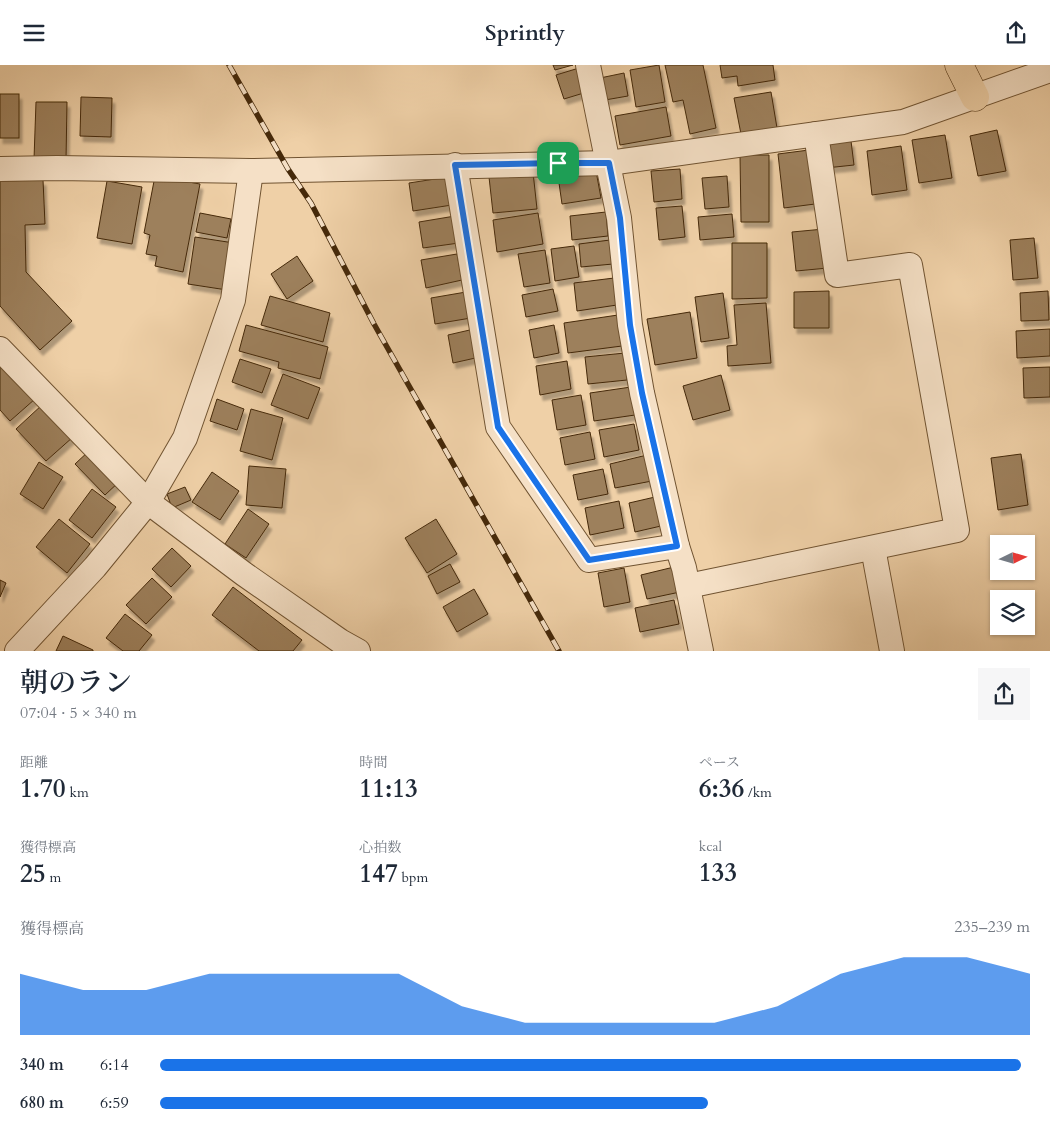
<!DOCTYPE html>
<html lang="ja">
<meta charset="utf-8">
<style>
:root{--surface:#fff;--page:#f6f6f7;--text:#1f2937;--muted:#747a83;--accent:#1a73e8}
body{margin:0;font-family:Cardo,"Noto Serif JP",serif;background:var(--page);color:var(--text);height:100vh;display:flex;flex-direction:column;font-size:19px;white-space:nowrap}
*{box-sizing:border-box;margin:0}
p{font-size:16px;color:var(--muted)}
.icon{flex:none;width:28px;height:28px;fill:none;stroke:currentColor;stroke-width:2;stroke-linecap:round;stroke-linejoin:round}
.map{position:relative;height:586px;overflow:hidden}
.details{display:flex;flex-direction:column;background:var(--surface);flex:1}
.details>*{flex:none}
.needle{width:32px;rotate:85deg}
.buttons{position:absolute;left:990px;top:470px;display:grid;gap:10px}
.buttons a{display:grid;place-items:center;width:45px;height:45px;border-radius:0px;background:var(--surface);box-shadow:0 1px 4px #0004;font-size:25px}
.pin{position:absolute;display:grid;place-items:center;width:42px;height:42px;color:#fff;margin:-21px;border-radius:10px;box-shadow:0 2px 8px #0006}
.round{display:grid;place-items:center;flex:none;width:52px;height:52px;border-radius:0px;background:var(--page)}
.summary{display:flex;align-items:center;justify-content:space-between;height:85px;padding:0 20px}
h1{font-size:28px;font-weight:600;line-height:38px}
.stats{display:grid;grid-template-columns:repeat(3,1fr);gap:8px;height:85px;padding:5px 20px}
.stats div{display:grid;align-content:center}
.stats b{font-size:25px;font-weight:600}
.stats small{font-size:14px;font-weight:400}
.stats p{font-size:14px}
.chart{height:140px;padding:10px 20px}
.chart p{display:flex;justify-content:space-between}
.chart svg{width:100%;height:90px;margin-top:5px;fill:var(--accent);opacity:.7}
ul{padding:0 20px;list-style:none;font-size:16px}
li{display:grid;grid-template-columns:80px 60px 1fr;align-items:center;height:38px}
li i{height:12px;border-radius:6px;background:var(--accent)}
header{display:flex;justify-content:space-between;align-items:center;height:65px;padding:0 20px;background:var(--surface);font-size:22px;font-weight:600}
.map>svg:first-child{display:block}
.building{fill:#9d805c;stroke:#45290a;filter:url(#shadow)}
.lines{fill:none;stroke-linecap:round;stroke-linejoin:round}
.minor-casing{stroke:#705331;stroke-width:26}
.major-casing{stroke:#45290a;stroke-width:29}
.minor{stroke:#f5e0c6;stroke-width:24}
.major{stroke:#efd0a7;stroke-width:28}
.rail-casing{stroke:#45290a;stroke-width:5.5}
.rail{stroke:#f5e0c6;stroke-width:4;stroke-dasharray:11;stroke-linecap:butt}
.route-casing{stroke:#fff;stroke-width:10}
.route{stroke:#1a73e8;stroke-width:6}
</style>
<header><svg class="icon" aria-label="menu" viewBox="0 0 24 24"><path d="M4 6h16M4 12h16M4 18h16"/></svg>Sprintly<svg class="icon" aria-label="share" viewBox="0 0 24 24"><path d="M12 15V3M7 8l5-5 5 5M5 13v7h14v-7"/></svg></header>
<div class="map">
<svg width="1050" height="586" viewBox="0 0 1050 586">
<defs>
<filter id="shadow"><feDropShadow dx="3" dy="5.5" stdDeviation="1" flood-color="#0004"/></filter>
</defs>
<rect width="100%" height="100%" fill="#efd0a7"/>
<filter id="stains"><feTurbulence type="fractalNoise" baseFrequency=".004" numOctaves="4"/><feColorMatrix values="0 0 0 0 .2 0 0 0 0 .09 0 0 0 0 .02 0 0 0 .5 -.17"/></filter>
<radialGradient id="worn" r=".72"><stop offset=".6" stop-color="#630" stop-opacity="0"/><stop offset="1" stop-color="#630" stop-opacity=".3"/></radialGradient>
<!-- building -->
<g class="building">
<path d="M553,0h20l-18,5z"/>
<path d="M659,0l6,37 -29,5 -6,-37z"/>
<path d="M665,0h38l13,63 -26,6 -7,-34 -10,2z"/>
<path d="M720,0h53l2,15 -37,6 -1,-10 -15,2z"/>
<path d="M579,3l8,24 -23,7 -8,-24z"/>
<path d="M624,8l4,23 -23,4 -5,-22z"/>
<path d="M771,27l6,36 -36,6 -7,-36z"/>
<rect x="0" y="29" width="19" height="44"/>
<path d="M81,32l31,1 -1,39 -31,-1z"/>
<path d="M36,37h31l-1,58 -32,-1z"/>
<path d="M666,42l5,29 -51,9 -5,-29z"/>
<path d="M997,65l9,41 -28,5 -8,-40z"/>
<path d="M945,70l7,43 -33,5 -7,-43z"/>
<path d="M851,76l3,24 -28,3 -3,-24z"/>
<path d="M901,81l6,44 -35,5 -5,-44z"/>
<path d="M809,85l6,54 -31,4 -6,-54z"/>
<path d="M740,90h29v67h-28z"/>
<path d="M680,104l2,30 -28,3 -3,-31z"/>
<path d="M596,106l5,27 -39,6 -4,-28z"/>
<path d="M533,107l4,37 -44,4 -4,-36z"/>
<path d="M155,111l45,8 -17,88 -28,-6 2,-10 -11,-2 4,-19 -6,-2z"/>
<path d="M727,111l2,31 -24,2 -3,-31z"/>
<path d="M448,112l4,28 -39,6 -4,-28z"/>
<path d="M43,115l2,44 -20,1 1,47 46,49 -32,29 -40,-44v-125z"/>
<path d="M107,116l35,6 -10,57 -35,-6z"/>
<path d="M682,141l3,31 -26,3 -3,-32z"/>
<path d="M606,147l2,24 -36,4 -2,-24z"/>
<path d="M200,148l31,6 -4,19 -31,-6z"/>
<path d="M538,148l5,31 -46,8 -4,-32z"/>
<path d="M732,149l2,23 -34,3 -2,-23z"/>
<path d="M455,151l4,27 -36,5 -4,-26z"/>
<path d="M824,164l4,39 -32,3 -4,-39z"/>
<path d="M195,172l39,6 -7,47 -39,-6z"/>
<path d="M1034,173l4,40 -25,2 -3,-40z"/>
<path d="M610,175l3,24 -32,3 -2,-23z"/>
<path d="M732,178h35v55l-35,1z"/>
<path d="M574,181l5,31 -24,4 -4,-32z"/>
<path d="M545,185l5,33 -26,4 -6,-33z"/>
<path d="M457,189l5,26 -36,8 -5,-28z"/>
<path d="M297,191l16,25 -26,18 -16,-25z"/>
<path d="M614,213l3,27 -40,6 -3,-28z"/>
<path d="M553,224l5,22 -32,6 -4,-22z"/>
<path d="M829,226v37h-35v-36z"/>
<path d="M1048,226l1,29 -28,1 -1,-28z"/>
<path d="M466,227l5,26 -36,6 -4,-26z"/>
<path d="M723,228l6,45 -28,4 -6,-45z"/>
<path d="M270,231l60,17 -7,29 -62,-17z"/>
<path d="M766,238l5,60 -43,3 -1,-20 10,-1 -3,-40z"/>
<path d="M690,247l7,46 -42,7 -8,-46z"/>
<path d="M618,250l4,31 -54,7 -4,-30z"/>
<path d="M246,260l82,22 -8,32 -42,-11 1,-6 -40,-11z"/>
<path d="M554,260l5,28 -25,5 -5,-28z"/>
<path d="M474,264l6,28 -27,6 -5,-28z"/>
<path d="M1050,264v27l-33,2 -1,-27z"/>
<path d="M625,288l2,27 -39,4 -3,-27z"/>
<path d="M240,294l31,10 -9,24 -30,-11z"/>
<path d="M0,296l35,38 -25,22 -10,-11z"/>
<path d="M567,296l4,28 -31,6 -4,-29z"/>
<path d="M1050,302v30l-26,1 -1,-30z"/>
<path d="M283,309l37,14 -12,31 -37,-14z"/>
<path d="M721,310l9,35 -37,10 -10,-34z"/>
<path d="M631,322l4,28 -41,6 -4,-28z"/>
<path d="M581,330l5,30 -29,5 -5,-30z"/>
<path d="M217,334l27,10 -7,21 -27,-9z"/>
<path d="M43,339l30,33 -27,24 -30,-32z"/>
<path d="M251,344l32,9 -11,42 -32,-9z"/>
<path d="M634,359l5,26 -35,7 -5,-27z"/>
<path d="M590,367l5,27 -30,6 -5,-27z"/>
<path d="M90,385l30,31 -15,14 -30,-31z"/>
<path d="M1021,389l7,51 -30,5 -7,-52z"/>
<path d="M647,390l5,26 -37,7 -5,-24z"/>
<path d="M39,397l24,15 -20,32 -23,-15z"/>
<path d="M249,401l37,3 -4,39 -36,-3z"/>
<path d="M603,404l5,25 -30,6 -5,-25z"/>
<path d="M212,407l27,19 -19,29 -28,-18z"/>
<path d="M185,422l6,13 -19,8 -5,-14z"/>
<path d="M92,424l24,18 -24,31 -23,-18z"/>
<path d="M655,432l6,29 -26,6 -6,-29z"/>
<path d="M619,436l5,27 -34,7 -5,-27z"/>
<path d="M248,444l21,15 -23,34 -21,-14z"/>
<path d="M59,454l31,25 -23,29 -31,-26z"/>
<path d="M436,454l21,35 -30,19 -22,-35z"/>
<path d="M172,483l19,18 -20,21 -19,-18z"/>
<path d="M450,499l10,18 -23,12 -9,-18z"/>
<path d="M674,502l6,25 -33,7 -6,-24z"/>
<path d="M624,503l6,34 -26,5 -6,-34z"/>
<path d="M152,513l20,19 -26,27 -20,-19z"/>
<path d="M0,515l6,3 -6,14z"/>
<path d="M233,522l69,53 -9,11h-34l-47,-36z"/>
<path d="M474,524l14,25 -31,18 -14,-25z"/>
<path d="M674,535l5,24 -39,8 -5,-24z"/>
<path d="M125,549l27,21 -13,16h-16l-17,-13z"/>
<path d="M63,571l30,14v1h-37z"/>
</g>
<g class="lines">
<defs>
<g id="minor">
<path d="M588,0l31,153 11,107 12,68 35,153 7,22 17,83"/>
<path d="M455,100l43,262 91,133 88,-14"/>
<path d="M0,104l57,-1 194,3 358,-8 294,-41 147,-52"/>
<path d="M0,284l148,153 96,72 96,67 18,10"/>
<path d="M873,483l19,103"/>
<path d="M688,521l269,-56 -47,-265 -73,10 -21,-141"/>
<path d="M17,586l78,-84 53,-65 37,-64 48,-138 18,-129"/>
</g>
<path id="major" d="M959,0l16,32"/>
</defs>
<!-- minor casing -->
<use href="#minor" class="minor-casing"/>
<!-- major casing -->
<use href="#major" class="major-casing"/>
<!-- minor -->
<use href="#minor" class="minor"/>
<!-- major -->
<use href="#major" class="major"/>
<defs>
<path id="rail" d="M229,0l59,104 23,34 63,121 185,327"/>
</defs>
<!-- rail casing -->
<use href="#rail" class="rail-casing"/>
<!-- rail -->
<use href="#rail" class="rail"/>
</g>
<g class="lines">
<defs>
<path id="route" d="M558,98h51l11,55 10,107 12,68 35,153 -88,14 -91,-133 -43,-262z"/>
</defs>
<!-- route casing -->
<use href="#route" class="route-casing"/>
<!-- route -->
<use href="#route" class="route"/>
</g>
<rect width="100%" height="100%" filter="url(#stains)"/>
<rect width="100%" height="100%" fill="url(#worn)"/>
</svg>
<div class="buttons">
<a><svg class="needle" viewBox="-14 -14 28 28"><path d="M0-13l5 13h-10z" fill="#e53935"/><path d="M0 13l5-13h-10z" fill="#747a83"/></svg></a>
<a><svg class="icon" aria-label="layers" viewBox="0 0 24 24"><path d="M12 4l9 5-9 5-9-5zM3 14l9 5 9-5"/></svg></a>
</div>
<div class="pin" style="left:558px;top:98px;background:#1e9e55"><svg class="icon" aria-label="arrive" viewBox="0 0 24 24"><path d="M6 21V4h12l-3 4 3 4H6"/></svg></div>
</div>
<section class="details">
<div class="summary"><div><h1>朝のラン</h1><p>07:04 · 5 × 340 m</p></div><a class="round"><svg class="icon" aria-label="share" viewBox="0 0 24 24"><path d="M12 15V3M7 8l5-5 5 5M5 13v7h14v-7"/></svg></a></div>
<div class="stats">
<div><p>距離</p><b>1.70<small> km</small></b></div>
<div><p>時間</p><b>11:13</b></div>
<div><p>ペース</p><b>6:36<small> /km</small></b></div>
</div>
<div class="stats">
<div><p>獲得標高</p><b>25<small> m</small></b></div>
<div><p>心拍数</p><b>147<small> bpm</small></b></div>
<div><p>kcal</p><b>133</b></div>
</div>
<div class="chart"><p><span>獲得標高</span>235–239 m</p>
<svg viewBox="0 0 160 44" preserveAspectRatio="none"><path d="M0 44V14L10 22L20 22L30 14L40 14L50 14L60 14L70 30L80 38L90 38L100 38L110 38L120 30L130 14L140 6L150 6L160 14V44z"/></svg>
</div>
<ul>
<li><b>340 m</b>6:14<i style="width:99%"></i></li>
<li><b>680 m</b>6:59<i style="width:63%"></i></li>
</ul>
</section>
